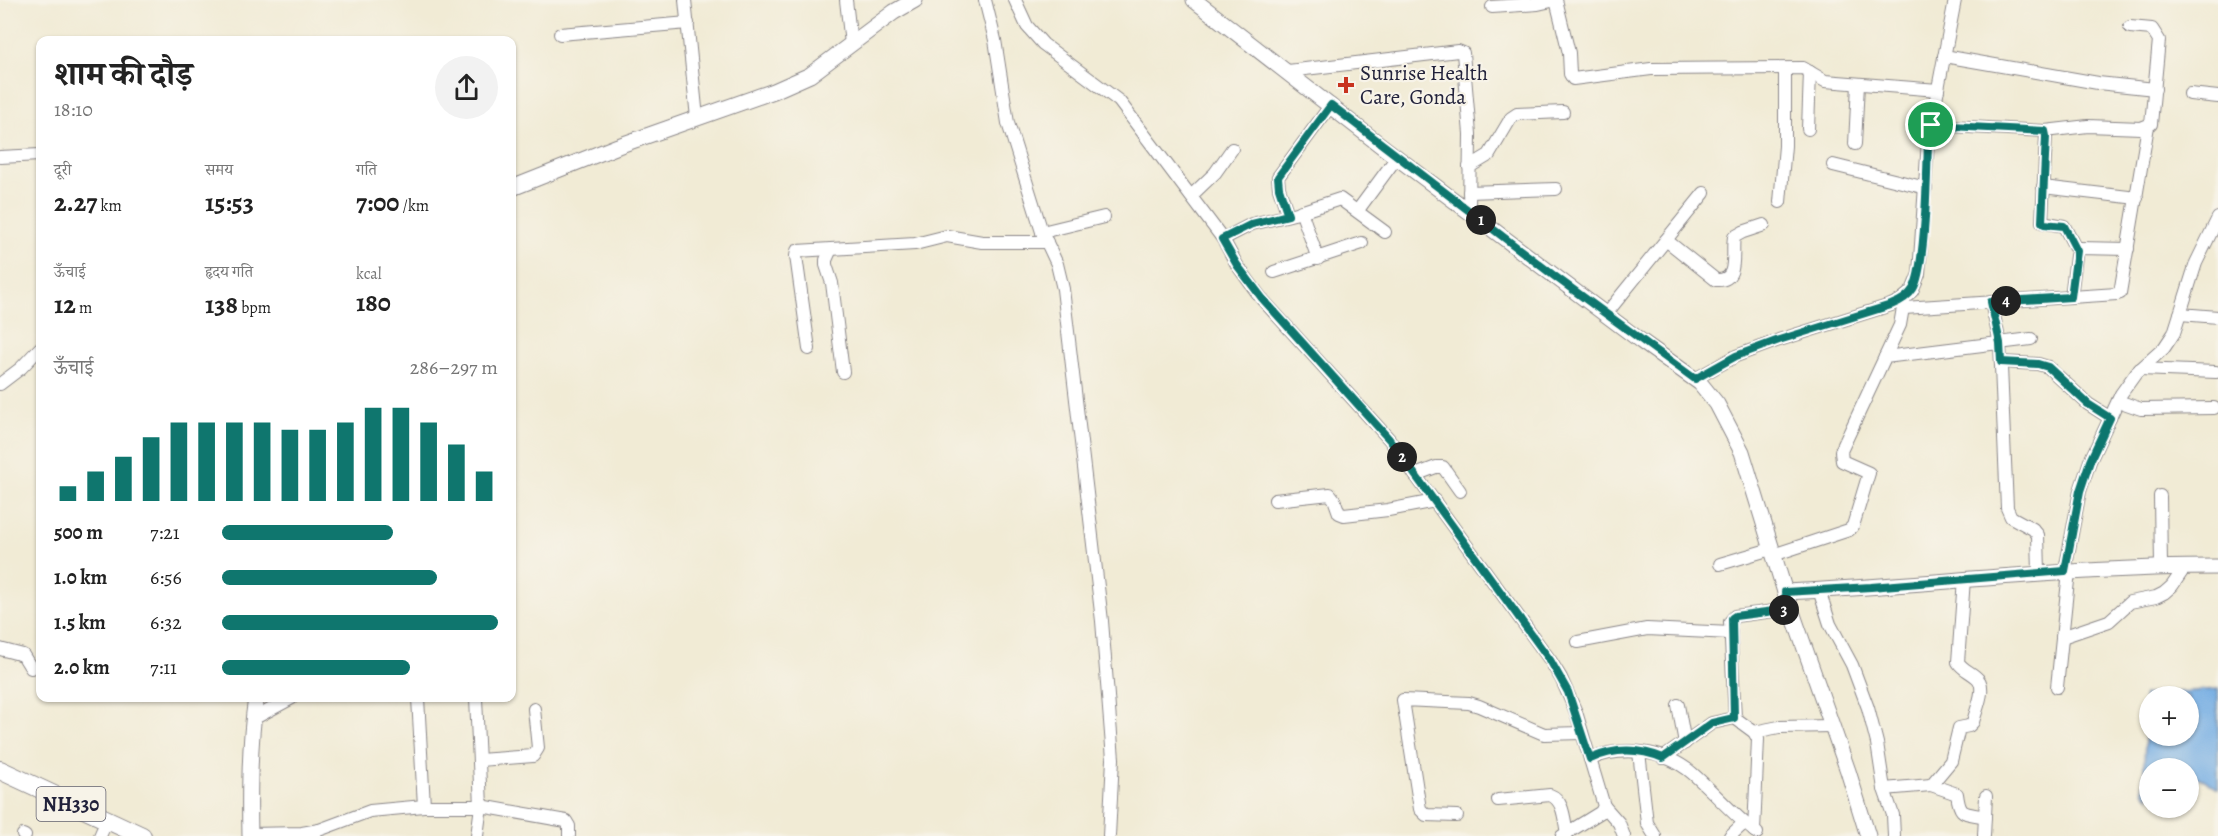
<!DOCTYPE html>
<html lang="hi">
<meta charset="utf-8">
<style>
:root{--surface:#fff;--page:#f2f2f2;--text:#222;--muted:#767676;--accent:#0f766e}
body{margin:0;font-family:Alegreya,"Noto Serif Devanagari",serif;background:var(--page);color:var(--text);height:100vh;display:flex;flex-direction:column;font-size:22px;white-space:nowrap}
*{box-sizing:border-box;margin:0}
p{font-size:20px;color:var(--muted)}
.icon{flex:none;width:33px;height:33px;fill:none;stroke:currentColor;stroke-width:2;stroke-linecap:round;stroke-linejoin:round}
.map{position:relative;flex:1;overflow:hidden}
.side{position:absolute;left:36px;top:36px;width:480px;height:666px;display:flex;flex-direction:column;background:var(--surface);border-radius:12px;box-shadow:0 2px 4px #0004}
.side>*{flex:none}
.fabs{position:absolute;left:2139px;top:686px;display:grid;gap:12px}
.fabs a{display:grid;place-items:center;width:60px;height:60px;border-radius:50%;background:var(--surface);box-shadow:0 2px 4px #0004;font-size:30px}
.pin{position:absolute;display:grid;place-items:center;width:51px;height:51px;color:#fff;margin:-26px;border:3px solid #fff;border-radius:50%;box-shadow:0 2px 6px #0007}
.km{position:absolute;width:30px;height:30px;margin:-15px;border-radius:50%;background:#222;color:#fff;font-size:16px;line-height:30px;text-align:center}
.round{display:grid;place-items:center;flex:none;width:63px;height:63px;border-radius:32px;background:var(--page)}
.head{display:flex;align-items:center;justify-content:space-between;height:102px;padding:0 18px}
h1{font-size:33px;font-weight:700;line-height:45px}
.stats{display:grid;grid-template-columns:repeat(3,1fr);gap:9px;height:102px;padding:6px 18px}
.stats div{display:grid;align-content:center}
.stats b{font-size:26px;font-weight:700}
.stats small{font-size:16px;font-weight:400}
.stats p{font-size:16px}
.chart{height:168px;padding:12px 18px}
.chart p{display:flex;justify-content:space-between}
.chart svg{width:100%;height:108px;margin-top:6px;stroke:var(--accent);stroke-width:6}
ul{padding:0 18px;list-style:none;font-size:20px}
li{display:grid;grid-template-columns:96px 72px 1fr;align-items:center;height:45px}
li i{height:15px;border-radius:8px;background:var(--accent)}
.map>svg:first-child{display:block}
.water{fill:#72ace3;stroke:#4a678f;stroke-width:1.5;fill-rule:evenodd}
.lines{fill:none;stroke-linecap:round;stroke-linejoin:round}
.minor-casing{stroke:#8a8688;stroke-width:14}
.major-casing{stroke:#8a8688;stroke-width:17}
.highway-casing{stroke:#8a8688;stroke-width:20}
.minor{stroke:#fff;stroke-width:12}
.major{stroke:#fff;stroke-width:15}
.highway{stroke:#fff;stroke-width:18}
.route-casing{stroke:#fff;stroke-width:12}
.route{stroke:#0f766e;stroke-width:8}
.poi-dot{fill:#c8321e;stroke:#f7f3e8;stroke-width:2}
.labels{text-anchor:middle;stroke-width:4.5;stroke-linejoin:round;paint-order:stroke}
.shield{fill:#f7f3e8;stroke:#62616f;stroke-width:1.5}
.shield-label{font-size:20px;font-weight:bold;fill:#22223b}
.poi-label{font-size:21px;fill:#22223b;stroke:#f7f3e8;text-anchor:start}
</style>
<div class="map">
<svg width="2218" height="836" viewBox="0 0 2218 836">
<rect width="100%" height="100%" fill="#f7f3e8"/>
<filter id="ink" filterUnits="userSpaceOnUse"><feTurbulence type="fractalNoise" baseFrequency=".0167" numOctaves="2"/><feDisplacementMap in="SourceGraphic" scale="12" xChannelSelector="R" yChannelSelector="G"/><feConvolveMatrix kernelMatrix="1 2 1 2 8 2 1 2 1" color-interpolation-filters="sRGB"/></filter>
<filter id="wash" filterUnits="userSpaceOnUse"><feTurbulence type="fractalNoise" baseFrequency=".008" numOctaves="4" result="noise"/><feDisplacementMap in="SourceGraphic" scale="24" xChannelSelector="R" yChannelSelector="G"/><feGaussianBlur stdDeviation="1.35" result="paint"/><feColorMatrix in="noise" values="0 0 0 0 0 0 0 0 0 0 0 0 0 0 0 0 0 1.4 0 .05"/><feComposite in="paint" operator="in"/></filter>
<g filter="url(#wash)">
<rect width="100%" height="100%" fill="#f1ebd5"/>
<!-- water -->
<path class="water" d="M2218,689v100l-15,-10 -14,-3 -1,-8h-38l-1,29 -2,-1 -4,-5 3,-75 -2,-21zM2150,696h38v39h-38z"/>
</g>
<g filter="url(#ink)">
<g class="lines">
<defs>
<g id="minor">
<path d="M685,0l12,118"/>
<path d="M846,0l5,44"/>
<path d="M985,0l10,40 13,83 34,109 15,32 6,25 39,332 11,138 -4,77"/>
<path d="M1015,0l12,26 16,18 76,57 104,138 14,26 24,33 128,141 161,221 11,18 15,34 28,94 -3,6 -39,24"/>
<path d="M1556,0l13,53 1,21 3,5 78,-10 152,-1 22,13 113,9"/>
<path d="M1492,7l46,-3 18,-4"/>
<path d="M560,34l128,-11"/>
<path d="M1944,56l154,27 57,6"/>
<path d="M1288,71l170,-20 5,2 7,81 -1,77"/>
<path d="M2190,94l28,3"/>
<path d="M1931,125l114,6 1,5 -4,86 22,4 13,25"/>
<path d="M1808,129l2,-57"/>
<path d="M2045,131l43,-5 53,2 10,-4 8,-84 -7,-11 -22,-2"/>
<path d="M1855,144l3,-60"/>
<path d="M0,157l40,-2"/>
<path d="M1833,165l93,23"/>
<path d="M1469,167l20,-12 22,-37 6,-4 46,-2"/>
<path d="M2043,187l94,11"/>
<path d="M1469,192l87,-3"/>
<path d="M1191,196l24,-23 17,-24"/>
<path d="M1780,202l5,-56v-77"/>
<path d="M1358,210l39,-53"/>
<path d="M1301,211l17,48"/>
<path d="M1288,215l-9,-27 -1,-11 53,-72"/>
<path d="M1042,232l62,-15"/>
<path d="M1223,239l29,-15 42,-10 46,-15 45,33"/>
<path d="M1666,240l50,40c24,2 15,-28 18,-43l9,-5 21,-7"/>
<path d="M831,249l-5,11v5l6,18 11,89"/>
<path d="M1274,272l88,-29"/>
<path d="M2071,297l5,-41 3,-8 49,1"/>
<path d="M1991,302l9,41 7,165 4,9 22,12 5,6 1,38"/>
<path d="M1904,308l213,-14 3,-1 28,-167"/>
<path d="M1606,314l98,-121"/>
<path d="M2180,314l38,3"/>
<path d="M809,349l-13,-93 1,-5 118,-7 32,-8 35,6h65"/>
<path d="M1885,357l146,-18"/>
<path d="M2001,362l37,2 10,3 40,37 22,14"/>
<path d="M2140,369l76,3"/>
<path d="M1695,379l41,-23 43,-16 112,-35 9,-4 12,-10 7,-17 9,-133 27,-141"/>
<path d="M0,384l21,-16 19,-20"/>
<path d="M2118,401l23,8 73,-1"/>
<path d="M1415,475l21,-8h7l17,24"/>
<path d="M2160,496l1,70"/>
<path d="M1275,500l55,-6 4,5 5,14 5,2 44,-5 47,-9"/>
<path d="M1773,555l76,-25 4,-4 16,-53 -27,-12 -1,-10 59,-126 4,-23"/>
<path d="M1720,564l51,-15"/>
<path d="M2065,571l15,-80 10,-30 31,-67 15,-21 28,-25 10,-15 22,-70 22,-45"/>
<path d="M1819,590l11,34 22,41 16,43 9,35 7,46 9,26 1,21"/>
<path d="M2062,637l47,-16 21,-19 26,-5 8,-4 8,-7 13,-19"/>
<path d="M1578,642l69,-13 84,4"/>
<path d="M0,649l23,6 8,13"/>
<path d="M2057,687l12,-116"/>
<path d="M418,698l6,108"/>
<path d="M476,698l5,108 85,15 3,5v10"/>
<path d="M1678,705l7,38"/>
<path d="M253,719l39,-21"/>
<path d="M1754,732l25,-5 52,-1"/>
<path d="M1639,752l8,71 8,13"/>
<path d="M1663,758l49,-35 23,-5"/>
<path d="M1590,759c32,-14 75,-9 102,14 22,19 41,42 65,60"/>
<path d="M479,760l54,-4 5,-8 -4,-39"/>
<path d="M1931,785l26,9c3,23 7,18 28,23"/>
<path d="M1884,789l47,-4 20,-24 8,-33 10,-2 4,-4c3,-13 15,-36 3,-45 -7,-6 -14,-8 -18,-15l6,-83"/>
<path d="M1498,800l52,-5c14,5 14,25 17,38"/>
<path d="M1604,806l15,17 5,13"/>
<path d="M1457,816l-31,-1 -6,-6 -17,-109 66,3 10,3 65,28 38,-1"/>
<path d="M1754,831l4,-92 -4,-7 -19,-14 -5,-96 5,-6 55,-7"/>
<path d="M250,834l52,-1 17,-3 51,-19 54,-5h57l-4,30"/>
<path d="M23,835l2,1"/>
<path d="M100,836l7,-16"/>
<path d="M1730,836l14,-13"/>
<path d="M1984,836l2,-40"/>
</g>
<g id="major">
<path d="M1194,0l189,147 258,194 59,42 17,21 25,48 43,140c144,-7 288,-25 433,-25"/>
<path d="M512,188l106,-42 156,-55 36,-16 84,-63 21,-12"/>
<path d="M1785,592l63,179 20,65"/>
<path d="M250,836c-1,-46 -1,-93 6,-138"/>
</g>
<path id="highway" d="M0,770l142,66"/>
</defs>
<!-- minor casing -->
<use href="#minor" class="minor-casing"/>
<!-- major casing -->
<use href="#major" class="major-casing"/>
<!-- highway casing -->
<use href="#highway" class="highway-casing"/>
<!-- minor -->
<use href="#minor" class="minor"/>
<!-- major -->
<use href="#major" class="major"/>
<!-- highway -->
<use href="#highway" class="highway"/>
</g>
</g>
<g class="lines" filter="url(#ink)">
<defs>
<path id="route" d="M1331,105l222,170 142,104 41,-23 43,-16 112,-35c8,-3 17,-8 22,-16 13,-21 14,-119 15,-148l3,-16 114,6 1,5 -4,86 2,2 20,2 13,25 -6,46 -80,5 9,41 1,19 37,2 10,3 40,37 22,14 -20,43 -10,30 -15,80 -194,16 -86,5 5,17 -55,7 -3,2 2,100 -22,5 -49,35c-24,-10 -49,-10 -73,1l-22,-67 -18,-32 -161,-221 -127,-141 -25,-33 -15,-26 30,-15 36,-9 -9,-27 -1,-11z"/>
</defs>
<!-- route casing -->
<use href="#route" class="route-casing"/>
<!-- route -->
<use href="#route" class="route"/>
</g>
<!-- markers -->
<path class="poi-dot" d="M1343 76h6v6h6v6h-6v6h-6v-6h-6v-6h6z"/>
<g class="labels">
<!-- shield labels -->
<rect class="shield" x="36.5" y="787" width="69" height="34" rx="4.5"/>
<g class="shield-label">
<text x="71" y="811">NH330</text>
</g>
<!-- poi labels -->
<g class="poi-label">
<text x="1360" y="80">Sunrise Health<tspan x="1360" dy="24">Care, Gonda</tspan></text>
</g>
</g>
</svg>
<div class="fabs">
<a>+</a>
<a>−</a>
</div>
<div class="pin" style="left:1931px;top:125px;background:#1e9e55"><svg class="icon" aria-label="arrive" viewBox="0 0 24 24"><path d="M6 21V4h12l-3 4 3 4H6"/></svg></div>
<b class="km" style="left:1481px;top:220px">1</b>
<b class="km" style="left:1402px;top:457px">2</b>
<b class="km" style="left:1784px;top:610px">3</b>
<b class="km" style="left:2006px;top:301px">4</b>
<section class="side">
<div class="head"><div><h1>शाम की दौड़</h1><p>18:10</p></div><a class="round"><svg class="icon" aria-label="share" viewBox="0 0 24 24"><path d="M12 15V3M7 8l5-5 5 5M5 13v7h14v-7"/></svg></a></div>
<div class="stats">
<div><p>दूरी</p><b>2.27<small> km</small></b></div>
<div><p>समय</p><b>15:53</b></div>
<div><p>गति</p><b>7:00<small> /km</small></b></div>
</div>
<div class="stats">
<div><p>ऊँचाई</p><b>12<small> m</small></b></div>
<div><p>हृदय गति</p><b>138<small> bpm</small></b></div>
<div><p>kcal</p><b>180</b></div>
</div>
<div class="chart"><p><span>ऊँचाई</span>286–297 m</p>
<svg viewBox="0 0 160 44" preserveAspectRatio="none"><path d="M5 44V38M15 44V32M25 44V26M35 44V18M45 44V12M55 44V12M65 44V12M75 44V12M85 44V15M95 44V15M105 44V12M115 44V6M125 44V6M135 44V12M145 44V21M155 44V32"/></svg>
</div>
<ul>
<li><b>500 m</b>7:21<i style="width:62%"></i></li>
<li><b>1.0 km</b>6:56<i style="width:78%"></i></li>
<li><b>1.5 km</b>6:32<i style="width:100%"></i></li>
<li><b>2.0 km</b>7:11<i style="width:68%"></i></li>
</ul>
</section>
</div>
